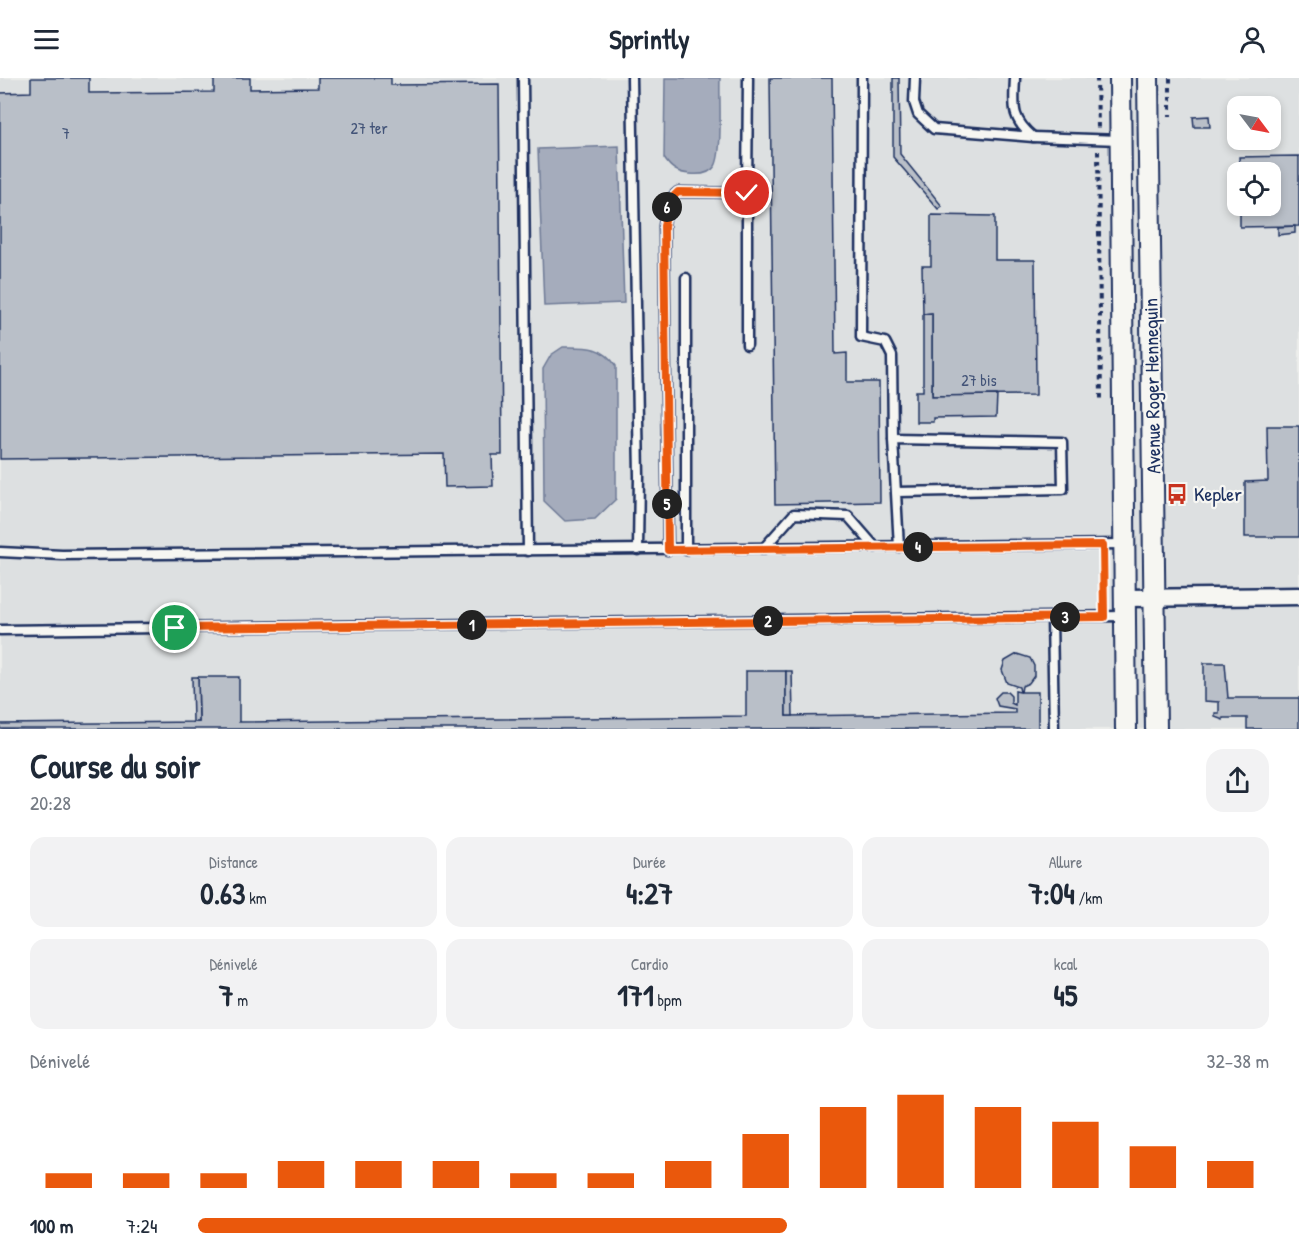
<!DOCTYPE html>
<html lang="fr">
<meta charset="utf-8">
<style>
:root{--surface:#fff;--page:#f2f2f3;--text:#1f2937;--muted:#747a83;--accent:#ea580c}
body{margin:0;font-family:"Patrick Hand",sans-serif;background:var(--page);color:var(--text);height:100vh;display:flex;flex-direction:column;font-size:22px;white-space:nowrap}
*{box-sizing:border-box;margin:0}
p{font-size:20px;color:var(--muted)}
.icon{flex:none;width:33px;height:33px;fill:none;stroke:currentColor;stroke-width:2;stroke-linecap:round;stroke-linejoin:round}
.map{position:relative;height:651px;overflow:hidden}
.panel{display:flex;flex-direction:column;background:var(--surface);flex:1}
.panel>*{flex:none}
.needle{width:39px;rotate:122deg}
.buttons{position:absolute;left:1227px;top:18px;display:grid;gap:12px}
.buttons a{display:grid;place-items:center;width:54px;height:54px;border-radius:12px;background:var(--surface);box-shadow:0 3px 9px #0003;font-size:30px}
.pin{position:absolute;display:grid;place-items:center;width:51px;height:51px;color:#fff;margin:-26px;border:3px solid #fff;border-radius:50%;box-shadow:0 2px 6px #0007}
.km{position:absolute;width:30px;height:30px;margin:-15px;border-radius:50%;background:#222;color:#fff;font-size:16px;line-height:30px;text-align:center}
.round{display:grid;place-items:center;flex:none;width:63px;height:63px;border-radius:18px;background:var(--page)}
.overview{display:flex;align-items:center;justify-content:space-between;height:102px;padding:0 30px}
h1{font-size:33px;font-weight:700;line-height:45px}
.figures{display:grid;grid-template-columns:repeat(3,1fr);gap:9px;height:102px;padding:6px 30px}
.figures div{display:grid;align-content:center;border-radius:15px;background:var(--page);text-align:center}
.figures b{font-size:30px;font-weight:700}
.figures small{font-size:16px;font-weight:400}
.figures p{font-size:16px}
.chart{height:168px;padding:12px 30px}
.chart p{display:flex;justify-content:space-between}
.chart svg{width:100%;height:108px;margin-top:6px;stroke:var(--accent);stroke-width:6}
ul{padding:0 30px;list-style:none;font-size:20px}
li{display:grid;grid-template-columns:96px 72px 1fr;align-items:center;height:45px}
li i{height:15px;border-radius:8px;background:var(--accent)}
header{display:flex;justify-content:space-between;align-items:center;height:78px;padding:0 30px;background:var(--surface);font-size:27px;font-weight:700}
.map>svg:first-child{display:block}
.built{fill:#dde0e1;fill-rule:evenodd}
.water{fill:#a5acbc;stroke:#6e7a96;stroke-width:1.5}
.building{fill:#b9bfc8;stroke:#1b2f5e;stroke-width:1.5}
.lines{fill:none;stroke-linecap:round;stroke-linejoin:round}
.service-casing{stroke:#1b2f5e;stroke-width:13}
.minor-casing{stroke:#1b2f5e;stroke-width:21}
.tertiary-casing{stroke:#1b2f5e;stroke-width:24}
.path{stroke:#1b2f5e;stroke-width:4;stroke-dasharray:4.5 4.5;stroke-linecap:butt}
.service{stroke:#f6f6f2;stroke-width:8}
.minor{stroke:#f6f6f2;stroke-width:16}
.tertiary{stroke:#f6f6f2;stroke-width:20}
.route-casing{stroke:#fff;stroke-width:12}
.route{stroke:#ea580c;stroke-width:8}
.labels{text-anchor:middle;stroke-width:4.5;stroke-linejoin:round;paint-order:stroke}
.number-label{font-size:16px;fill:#425378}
.street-label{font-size:20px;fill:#1b2f5e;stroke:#f6f6f2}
.poi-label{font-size:20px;fill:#1b2f5e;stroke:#f6f6f2;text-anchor:start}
</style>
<header><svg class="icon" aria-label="menu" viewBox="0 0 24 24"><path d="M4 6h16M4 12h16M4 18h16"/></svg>Sprintly<svg class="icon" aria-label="person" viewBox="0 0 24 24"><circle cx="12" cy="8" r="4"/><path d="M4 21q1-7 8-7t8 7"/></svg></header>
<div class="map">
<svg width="1299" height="651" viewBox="0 0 1299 651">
<rect width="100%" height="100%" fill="#edeeec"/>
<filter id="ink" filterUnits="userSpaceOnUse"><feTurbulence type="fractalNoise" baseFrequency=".0167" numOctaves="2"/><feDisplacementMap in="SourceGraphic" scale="12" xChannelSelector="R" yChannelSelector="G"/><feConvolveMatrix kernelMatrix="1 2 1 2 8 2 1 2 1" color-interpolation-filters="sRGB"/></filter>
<g filter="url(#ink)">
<!-- built -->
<path class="built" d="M0,0h1299v651h-1299zM1238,28h32v34h-32zM1238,94h32v34h-32z"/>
<!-- water -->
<g class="water">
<path d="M665,0h55c-1,17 3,75 -5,88 -5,8 -16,9 -25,8 -12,-1 -19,-5 -26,-16z"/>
<path d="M619,68l5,157 -80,3 -6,-157z"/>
<path d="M563,269c22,0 39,-2 53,19v133l-21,20 -30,2 -21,-20 -1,-132 8,-14z"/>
</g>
<!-- building -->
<g class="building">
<path d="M31,0h58v15l125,-1v-14h36v11l68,-1v-10h73v7l108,-1 3,371h-10l1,31 -48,1 -1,-33 -444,5v-366l31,-1z"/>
<path d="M770,0h62l3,276 12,-1v29h32l1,120 -105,2z"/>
<path d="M893,0h6l1,76 42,52 -4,3 -45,-52z"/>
<path d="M1209,38l1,11h-16l-1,-10z"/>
<path d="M1299,78v70l-59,1v-21h30v-34h-30l-1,-15z"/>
<path d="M931,137l64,1v44h40l1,135 -104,1v-83l-9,1 -1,-48h9z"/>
<path d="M1295,148v7l-17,2v-8z"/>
<path d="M932,235v83l65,-1 -1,22 -63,1v4h-17v-31h7v-77z"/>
<path d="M1267,348h32v111h-54v-55l23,-1z"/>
<path d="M1017,576l13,4 4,8v10l-5,7 -7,3 -1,6h17v37h-1038v-5l199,-2 -1,-45h41v45l507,-6v-45h40v45l229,-3v-4l-17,-3 -3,-8 6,-6h6l4,4v7l4,2v-14l5,1 -1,-5 -12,-4 -5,-13 3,-9z"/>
<path d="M1204,585h21l3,35h71v31h-52v-11h-24v2l-8,-3v-4h4v-11l-15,-1z"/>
<path d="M786,593h6l1,45h-7z"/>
<path d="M192,599h6l1,45h-6z"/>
</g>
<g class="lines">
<defs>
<g id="service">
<path d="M523,0l5,473"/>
<path d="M632,0l7,398 -1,74"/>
<path d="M862,0l-1,259 24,5 7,14 1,83"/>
<path d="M915,0l-1,24 4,12 16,15 99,8c-23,-19 -19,-32 -18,-59"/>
<path d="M1033,59l87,3"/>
<path d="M686,200v272"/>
<path d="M747,267v-152"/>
<path d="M896,414l167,-3 -1,-47 -169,-3 6,108"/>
<path d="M763,471l31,-35 54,2 27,31"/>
<path d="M668,472l-4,-324 3,-24 11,-10 69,1 1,-115"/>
<path d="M0,474l62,3 1062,-11"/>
<path d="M1052,540l2,111"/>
<path d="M0,552l1125,-14"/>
</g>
<path id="minor" d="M1125,520l174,-2"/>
<g id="tertiary">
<path d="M1120,0l6,651"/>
<path d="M1148,0l8,651"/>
</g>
</defs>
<!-- service casing -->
<use href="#service" class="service-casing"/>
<!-- minor casing -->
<use href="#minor" class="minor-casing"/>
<!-- tertiary casing -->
<use href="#tertiary" class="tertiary-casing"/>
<!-- path -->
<g class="path">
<path d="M1097,0l1,50"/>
<path d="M1170,0v38"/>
<path d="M1098,73l3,250"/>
</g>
<!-- service -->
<use href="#service" class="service"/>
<!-- minor -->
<use href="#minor" class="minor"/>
<!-- tertiary -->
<use href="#tertiary" class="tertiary"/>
</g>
</g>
<g class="lines" filter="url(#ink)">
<defs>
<path id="route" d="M175,550l929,-11 -1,-72 -435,5 -4,-324 4,-24 10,-10 69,1"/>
</defs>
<!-- route casing -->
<use href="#route" class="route-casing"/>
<!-- route -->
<use href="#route" class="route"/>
</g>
<!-- icons -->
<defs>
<symbol id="bus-bare" viewBox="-9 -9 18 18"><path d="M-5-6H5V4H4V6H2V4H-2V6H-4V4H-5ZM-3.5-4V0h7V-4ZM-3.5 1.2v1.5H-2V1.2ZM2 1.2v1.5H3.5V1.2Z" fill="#c8321e" stroke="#f6f6f2" stroke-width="2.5" paint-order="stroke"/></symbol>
</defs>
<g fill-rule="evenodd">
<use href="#bus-bare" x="1162" y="401" width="30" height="30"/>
</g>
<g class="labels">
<!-- number labels -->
<g class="number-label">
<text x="369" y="56">27 ter</text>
<text x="66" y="61">7</text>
<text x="979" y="308">27 bis</text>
</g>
<!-- street labels -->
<g class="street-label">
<text transform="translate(1152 308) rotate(-91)" y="7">Avenue Roger Hennequin</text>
</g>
<!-- poi labels -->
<g class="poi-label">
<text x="1194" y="423">Kepler</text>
</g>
</g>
</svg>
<div class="buttons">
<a><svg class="needle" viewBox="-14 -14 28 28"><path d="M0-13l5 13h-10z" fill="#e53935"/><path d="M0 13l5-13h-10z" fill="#747a83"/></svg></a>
<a><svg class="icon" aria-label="locate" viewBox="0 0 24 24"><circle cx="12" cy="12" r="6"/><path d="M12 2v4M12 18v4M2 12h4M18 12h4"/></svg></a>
</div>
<div class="pin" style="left:175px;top:550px;background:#1e9e55"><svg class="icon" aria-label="arrive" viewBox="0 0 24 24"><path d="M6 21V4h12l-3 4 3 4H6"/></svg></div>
<div class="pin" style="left:747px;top:115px;background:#d93025"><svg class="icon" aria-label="check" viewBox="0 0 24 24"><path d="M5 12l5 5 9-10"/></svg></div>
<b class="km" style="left:472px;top:547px">1</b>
<b class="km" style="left:768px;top:543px">2</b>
<b class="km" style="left:1065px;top:539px">3</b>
<b class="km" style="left:918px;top:469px">4</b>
<b class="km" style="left:667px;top:426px">5</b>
<b class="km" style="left:667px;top:129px">6</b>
</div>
<section class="panel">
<div class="overview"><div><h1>Course du soir</h1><p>20:28</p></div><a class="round"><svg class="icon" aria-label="share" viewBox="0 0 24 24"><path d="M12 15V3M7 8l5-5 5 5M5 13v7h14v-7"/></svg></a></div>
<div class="figures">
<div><p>Distance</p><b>0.63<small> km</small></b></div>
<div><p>Durée</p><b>4:27</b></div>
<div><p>Allure</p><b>7:04<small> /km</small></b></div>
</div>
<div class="figures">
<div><p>Dénivelé</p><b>7<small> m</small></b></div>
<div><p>Cardio</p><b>171<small> bpm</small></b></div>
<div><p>kcal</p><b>45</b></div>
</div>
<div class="chart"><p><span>Dénivelé</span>32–38 m</p>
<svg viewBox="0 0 160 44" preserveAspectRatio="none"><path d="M5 44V38M15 44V38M25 44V38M35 44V33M45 44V33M55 44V33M65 44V38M75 44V38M85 44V33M95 44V22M105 44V11M115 44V6M125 44V11M135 44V17M145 44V27M155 44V33"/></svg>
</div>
<ul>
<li><b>100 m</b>7:24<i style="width:55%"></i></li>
</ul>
</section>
